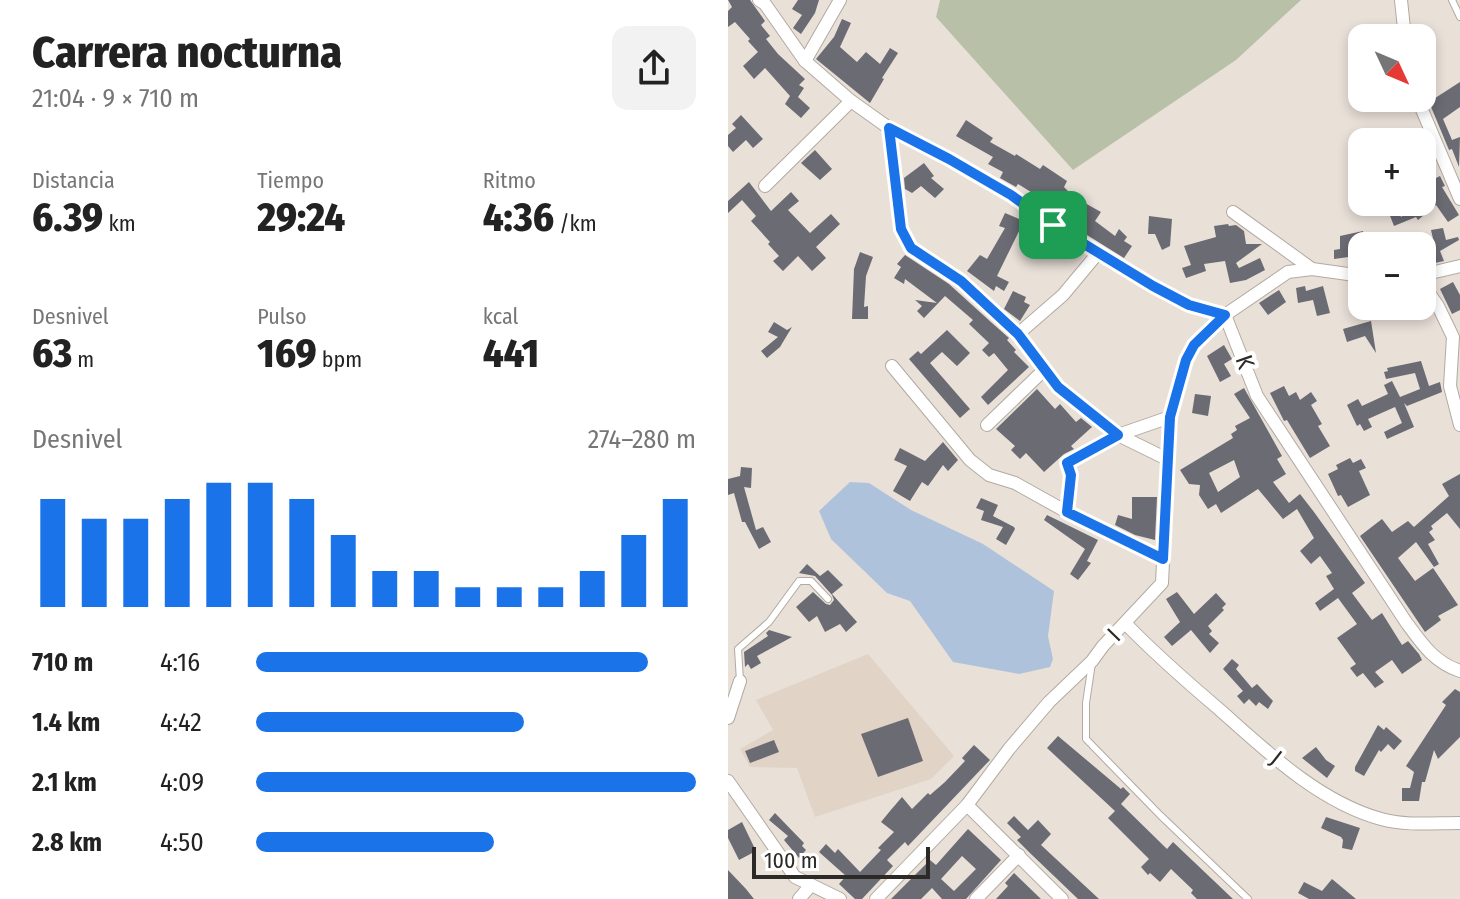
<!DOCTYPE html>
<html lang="es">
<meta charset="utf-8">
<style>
:root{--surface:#fff;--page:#f2f2f2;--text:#222;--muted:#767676;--accent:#1a73e8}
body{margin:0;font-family:"Fira Sans Condensed",sans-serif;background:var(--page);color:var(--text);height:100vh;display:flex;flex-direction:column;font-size:30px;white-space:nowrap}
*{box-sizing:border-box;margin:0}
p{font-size:26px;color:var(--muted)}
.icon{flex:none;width:44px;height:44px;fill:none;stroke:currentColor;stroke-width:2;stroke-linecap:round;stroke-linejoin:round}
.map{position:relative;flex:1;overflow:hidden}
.sheet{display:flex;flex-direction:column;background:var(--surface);width:728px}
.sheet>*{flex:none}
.needle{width:52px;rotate:134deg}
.buttons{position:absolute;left:620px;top:24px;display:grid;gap:16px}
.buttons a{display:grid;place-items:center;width:88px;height:88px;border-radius:16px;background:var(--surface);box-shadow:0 4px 12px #0003;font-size:40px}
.scale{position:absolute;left:24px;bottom:20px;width:178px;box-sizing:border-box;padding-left:8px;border:4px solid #2c2926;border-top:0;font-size:22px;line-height:28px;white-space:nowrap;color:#2c2926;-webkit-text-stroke:6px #fff;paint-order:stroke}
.pin{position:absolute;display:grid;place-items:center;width:68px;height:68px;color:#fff;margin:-34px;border-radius:16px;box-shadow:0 4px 12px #0006}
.round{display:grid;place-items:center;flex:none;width:84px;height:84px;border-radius:16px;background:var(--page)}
.summary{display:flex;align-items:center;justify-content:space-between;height:136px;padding:0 32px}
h1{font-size:44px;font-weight:800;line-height:60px}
.stats{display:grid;grid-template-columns:repeat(3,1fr);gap:12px;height:136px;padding:8px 32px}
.stats div{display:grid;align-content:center}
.stats b{font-size:40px;font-weight:800}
.stats small{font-size:22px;font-weight:400}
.stats p{font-size:22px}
.chart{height:224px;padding:16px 32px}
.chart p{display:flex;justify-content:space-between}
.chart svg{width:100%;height:144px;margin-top:8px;stroke:var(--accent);stroke-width:6}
ul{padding:0 32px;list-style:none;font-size:26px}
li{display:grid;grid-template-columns:128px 96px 1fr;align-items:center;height:60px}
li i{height:20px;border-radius:10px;background:var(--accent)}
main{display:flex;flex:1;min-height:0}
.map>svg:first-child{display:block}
.built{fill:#e1d3c6}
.green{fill:#b8c1a8}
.water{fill:#afc2dc}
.building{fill:#6b6b74;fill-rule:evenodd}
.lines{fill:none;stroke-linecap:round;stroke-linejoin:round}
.lane-casing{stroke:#b2aaa2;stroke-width:8}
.street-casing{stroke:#b2aaa2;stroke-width:14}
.lane{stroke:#fff;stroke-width:6}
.street{stroke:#fff;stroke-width:12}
.route-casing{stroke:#fff;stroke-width:16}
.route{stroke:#1a73e8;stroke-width:10}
.labels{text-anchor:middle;stroke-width:8;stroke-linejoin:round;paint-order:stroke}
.street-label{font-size:24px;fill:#2c2926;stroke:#fff}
</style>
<main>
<section class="sheet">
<div class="summary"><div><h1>Carrera nocturna</h1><p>21:04 · 9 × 710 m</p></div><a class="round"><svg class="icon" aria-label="share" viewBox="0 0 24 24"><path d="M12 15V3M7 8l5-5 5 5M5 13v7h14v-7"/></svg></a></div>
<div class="stats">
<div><p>Distancia</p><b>6.39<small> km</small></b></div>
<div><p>Tiempo</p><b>29:24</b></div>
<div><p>Ritmo</p><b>4:36<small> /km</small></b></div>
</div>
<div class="stats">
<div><p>Desnivel</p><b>63<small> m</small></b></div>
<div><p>Pulso</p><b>169<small> bpm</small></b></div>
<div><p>kcal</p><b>441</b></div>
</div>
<div class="chart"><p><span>Desnivel</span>274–280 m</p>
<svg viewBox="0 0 160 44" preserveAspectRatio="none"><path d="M5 44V11M15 44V17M25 44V17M35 44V11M45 44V6M55 44V6M65 44V11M75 44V22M85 44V33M95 44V33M105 44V38M115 44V38M125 44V38M135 44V33M145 44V22M155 44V11"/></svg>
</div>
<ul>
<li><b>710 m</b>4:16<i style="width:89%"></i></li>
<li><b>1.4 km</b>4:42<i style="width:61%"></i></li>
<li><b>2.1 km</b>4:09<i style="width:100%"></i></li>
<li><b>2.8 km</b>4:50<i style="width:54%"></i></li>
</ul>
</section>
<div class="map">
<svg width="732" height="899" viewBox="0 0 732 899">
<rect width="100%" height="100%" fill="#e9e0d8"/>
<!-- built -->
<path class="built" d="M140,654l86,102 -23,23 -116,38 -18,-49 -47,-1 -10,-18 33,-19 -17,-30z"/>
<!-- green -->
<path class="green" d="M212,0h361l-65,60 -163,110 -137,-153z"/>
<!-- water -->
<path class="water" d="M122,482l19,1 42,27 72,34 71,47 -6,45 5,23 -3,8 -31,7 -66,-12 -43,-61 -23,-8 -56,-54 -12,-28z"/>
<!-- building -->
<g class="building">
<path d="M0,0h22l15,21 -4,4 9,11 -4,3 12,15 27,25 -6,6 5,3 -6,9 12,11 -9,10 -16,-14 5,-8 -25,-28 -11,11 -11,-13 15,-14 -10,-11 2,-2 -15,-17 -7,5v-16l4,-4z"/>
<path d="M70,0h21l-4,13 -14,21 -8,-6 9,-13 -10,-6z"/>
<path d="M114,19l9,4 -11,24 17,15 9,-10 14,12 10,-16 8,5 -16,25 2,1 -14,24 -54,-44 18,-22z"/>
<path d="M732,82v25l-17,12 9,21 8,-3 -1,30 -7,-18 -3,1 -20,-48z"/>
<path d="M13,115l22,24 -10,9 -7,-8 -13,12 -5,-6v-11l8,-7 -4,-4z"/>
<path d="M238,120l27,18 -3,4 25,14 1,-2 24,15 3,-4 24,16 -3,6 10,10 27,15 -6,9 20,15 4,-7 8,8 -3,4 8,5 -8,12 -53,-33 2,-2 -34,-26 -21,-13 -2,3 -16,-9 3,-6 -15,-8 5,-7 -37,-21z"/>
<path d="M87,150l17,19 -12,11 -19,-17z"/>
<path d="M196,163l10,13 -3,2 13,11 -9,9 -14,-12 -9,7 -7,-4 -1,-11z"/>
<path d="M712,176l5,10 -3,1 17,28 -11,7 -12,-17 -18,15 -2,-3 -22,9 -7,-18 9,-4 5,13 33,-25 -6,-10z"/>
<path d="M21,182l22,29 20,-19 8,9 -11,9 22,23 21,-19 9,10 -24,23 10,11 -14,13 -14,-15 -15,15 -10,-10 6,-5 -11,-12 2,-2 -19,-21 5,-5 -14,-16 -14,13v-12z"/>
<path d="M277,213l19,8 -27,55 12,6 -5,9 -8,-5 -2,5 -27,-20 13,-16 7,4 18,-31 -6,-2z"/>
<path d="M421,216l23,3 -2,27 -8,4 -7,-16h-7z"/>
<path d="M500,224l1,2 7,-1 8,6 2,13h16l-26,19 3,5 21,-10 5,12 -19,10 -16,3 -5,-22 -21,3 2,7 -20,7 -4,-10 9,-3 -7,-19 32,-9 -2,-11z"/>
<path d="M715,228l3,12 12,-3 1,3 -19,11 4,10 -9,2 -3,-6 -10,3v-14l12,-3 -3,-13z"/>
<path d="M635,231l2,15 -8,3 -1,7 -22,3v-9l6,-1v-13z"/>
<path d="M132,252l13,5 -7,19 -2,31 4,-1v13h-16l2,-50z"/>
<path d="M177,255l44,29 43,39 17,15 -2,2 9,10 -2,2 15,15 -41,38 -7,-8 27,-27 -14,-17 -5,4 -7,-7 7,-7 -20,-19 4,-4 -28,-24 -21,22 -7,-7 5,-5 -7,-6 22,3 -32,-24 -1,5 -10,-6 7,-11 -4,-3z"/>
<path d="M725,282l7,13v15l-8,4 -12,-25z"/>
<path d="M577,286l1,5 17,-5 7,27 -13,3 -4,-16 -15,3 -2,-15z"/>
<path d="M551,290l7,12 -18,13 -9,-12z"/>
<path d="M285,291l13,6 -2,5 6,3 -10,16 -16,-12z"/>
<path d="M643,321l5,32 -11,-17 -18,6 -4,-13z"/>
<path d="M46,322l13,8 5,-3 -12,20 -13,11 -6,-7 17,-14 -10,-5z"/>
<path d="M219,330l23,23 -13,13 -15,-14 -12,11 40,46 -10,9 -51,-59 9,-8 3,3z"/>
<path d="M496,345l8,14 -8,5 7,12 -11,6 -13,-26z"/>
<path d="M693,361l8,25 11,-4 2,10 -35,14 -3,-3 10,24 -27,12 -3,-7 18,-9 -7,-16 -27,12 4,8 -8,4 -4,-7 -3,2 -10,-21 11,-6 4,7 26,-12 -4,-9 8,-4 8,16 20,-8 -5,-16 -29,6 -2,-7 4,-1 -1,-3z"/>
<path d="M556,386l5,10 7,-4 4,8 11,-8 6,9 -6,4 11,19 -4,2 12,20 -20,12 -23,-38 -3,1 -14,-28z"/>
<path d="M516,388l38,68 -5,3 9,15 -13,8 16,21 11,-9 14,18 51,71 -13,10 20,27 10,-7 20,32 6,-4 11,13 3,6 -20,14 -10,-14 -17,12 9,10 -9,6 -12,-15 -6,4 -7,-9 6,-4 -19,-26 20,-14 -19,-26 -18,13 -5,-8 19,-14 -8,-13 6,-3 -12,-17 -9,8 -11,-13 14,-13 -17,-29 -14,10 -25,-30 -37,24 -5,-9 -8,5 -9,-14 1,-10 -11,-1 -9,-14 53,-32 -2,-4 6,-4 -2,-4 15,-8 -16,-24zM506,460l6,17 -22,15 -9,-19z"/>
<path d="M309,389l18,20 5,-5 16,18 5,-4 11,9 -21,19 3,3 -10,5 -20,18 -18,-19 -6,6 -9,-9 4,-4 -19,-17z"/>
<path d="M467,394l16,2 -3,20 -16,-3z"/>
<path d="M215,442l15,18 -10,11 -5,-6 -15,21 -6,-4 -12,19 -17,-10 14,-25 -13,-6 6,-12 25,13z"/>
<path d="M622,458l3,5 8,-4 5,9 -7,3 11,24 -22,12 -7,-12 -3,1 -10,-22 10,-5 -2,-4z"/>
<path d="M13,467l11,1 -1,20 -7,-1 12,43 7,-3 8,15 -12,7 -14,-27h-3l-8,-29 -6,2v-16l12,-3z"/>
<path d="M732,474v55l-13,-16 -16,13 2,3 -4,3 6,8 -7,4 11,20 -5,3 -18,-25 -18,16 17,23 18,-13 25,37 -20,11 3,4 -16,12 -65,-96 22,-17 10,13 16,-11 6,6 35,-31 -7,-12z"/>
<path d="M404,497h25l-2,43 -20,-5 -20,-10 3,-10 14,4z"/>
<path d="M253,498l17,7 -5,11 21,11 1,2 -9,16 -10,-6 7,-12 -22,-7 3,-9 -8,-3z"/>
<path d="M319,515l51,25 -11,21 4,2 -13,17 -8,-6 15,-25 -41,-29z"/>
<path d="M79,564l13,12 8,-6 15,15 -11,9 25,28 -11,10 -6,-8 -15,8 -8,-16 -8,6 -13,-15 17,-15 13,12 4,1 4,-5 -2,-5 -17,-19 -16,-3z"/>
<path d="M449,592l17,22 22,-21 10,11 -4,4 2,2 -16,16 4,5 -3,3 10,9 -9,10 -19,-23 -19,16 -8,-9 16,-15 -14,-23z"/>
<path d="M41,630l23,7 -35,19 4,7 -10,6 -3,-5 -3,3 -1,-15 24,-16 -2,-3z"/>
<path d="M504,659l7,6 -3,4 16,19 5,-4 16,17 -5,8 -9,-7 -3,4 -7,-7 -5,5 -7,-8 6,-5 -20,-22z"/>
<path d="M727,689l5,3v45l-22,22 -4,-9 -9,32h-3l-3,19h-17v-13h8l4,-16 -8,-6 40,-61 -4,-3z"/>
<path d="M180,718l15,43 -45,16 -17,-43z"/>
<path d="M650,725l6,5 2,-3 16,14 -8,9 -6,-6 -7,8 -2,-2 -15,26 -9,-5v-4z"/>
<path d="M330,736l63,53 2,-2 7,7 -9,10 46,45 6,-7 60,57h-36l-6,-6 2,-3 -22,-21 -11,13 -10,-9 -2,2 -7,-8 8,-8 -41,-41 7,-7 -68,-63z"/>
<path d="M46,740l5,12 -29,11 -5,-12z"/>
<path d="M246,745l16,15 -3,3 -79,83 -3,-4 -18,18 6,6 -31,33h-7l-16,-15 7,-8 -27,-24 7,-8 9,9 3,-4 22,23 21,-22 -3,-2 16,-16 -13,-10 9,-11 12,-14 10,12 16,-16 2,2 15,-13 20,-21 -3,-3z"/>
<path d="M588,747l10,13 9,6 -8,12 -25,-20z"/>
<path d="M47,813l29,30 -2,3 4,4 -7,8 -15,-18 4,-4 -19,-16z"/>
<path d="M286,816l14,14 10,-10 13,14 -10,11 58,54h-21l-47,-45 -14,-14 4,-3 -14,-14z"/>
<path d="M598,817l34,11 -8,22 -10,-2 1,-8 -2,-3 -20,-9z"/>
<path d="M14,822l14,29 -17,9 -11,-22v-8z"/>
<path d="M240,829l33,31 -35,39h-24l-10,-11 -11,11h-30l39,-39 6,5zM234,856l14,13 -22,22 -13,-12z"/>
<path d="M0,870l18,19 8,10h-26z"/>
<path d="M286,873l27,26h-45l12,-13 -3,-3z"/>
<path d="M604,879l24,20h-47l-11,-6 6,-11 18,9z"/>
</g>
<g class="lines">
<defs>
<g id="lane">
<path d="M724,0l8,17"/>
<path d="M364,663l-6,40v36l74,76 88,84"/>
<path d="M12,681l-2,-32 31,-27 30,-41h12l17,18"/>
</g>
<g id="street">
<path d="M31,0l6,4 40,57 46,40 38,27 60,31 62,36 42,30 100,61 36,19 36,10 32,81 149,226c16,22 28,40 54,49"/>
<path d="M673,0l4,38"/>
<path d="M77,61l35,-61"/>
<path d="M689,98l43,101"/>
<path d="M161,128l12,101 10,19 50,33 57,53 40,53 35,29 25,19 49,24"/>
<path d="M37,186l86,-85"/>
<path d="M505,212l79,57"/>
<path d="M694,275l38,-9"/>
<path d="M694,283l16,23 15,31 -3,49 10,39"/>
<path d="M290,334l45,-39 35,-42"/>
<path d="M164,366l78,94 19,15 26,8 52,29 96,47"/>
<path d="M259,425l58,-56"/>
<path d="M339,512l4,-37 -4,-12 51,-28 52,-18"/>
<path d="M397,623c30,31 62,59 95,87 46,41 99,92 161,109 25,7 53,4 79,4"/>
<path d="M0,718l12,-37"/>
<path d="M0,781l67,96 45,22"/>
<path d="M239,805l95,94"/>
<path d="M71,899l12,-14"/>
<path d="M148,899l91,-94 42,-56 40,-47 43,-41 11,-15 59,-63 8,-166 16,-57 8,-15 31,-30 63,-43 24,-3 50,7"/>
<path d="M248,899l43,-44"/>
</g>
</defs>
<!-- lane casing -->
<use href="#lane" class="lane-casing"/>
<!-- street casing -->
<use href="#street" class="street-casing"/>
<!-- lane -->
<use href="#lane" class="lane"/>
<!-- street -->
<use href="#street" class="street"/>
</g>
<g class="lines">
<defs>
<path id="route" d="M161,128l60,31 62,36 42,30 100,61 36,19 36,10 -31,30 -8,15 -16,57 -7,142 -96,-47 4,-37 -4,-12 51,-28 -60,-48 -40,-53 -57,-53 -50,-33 -10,-19z"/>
</defs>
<!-- route casing -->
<use href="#route" class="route-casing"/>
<!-- route -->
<use href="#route" class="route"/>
</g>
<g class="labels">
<!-- street labels -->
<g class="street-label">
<text transform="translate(517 362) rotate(71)" y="8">K</text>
<text transform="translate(386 635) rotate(-46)" y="8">I</text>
<text transform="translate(548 758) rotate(38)" y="8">J</text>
</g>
</g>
</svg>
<div class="buttons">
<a><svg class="needle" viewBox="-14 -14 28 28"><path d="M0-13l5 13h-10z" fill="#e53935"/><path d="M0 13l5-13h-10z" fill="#767676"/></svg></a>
<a>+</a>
<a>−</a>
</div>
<div class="scale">100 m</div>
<div class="pin" style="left:325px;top:225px;background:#1e9e55"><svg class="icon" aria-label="arrive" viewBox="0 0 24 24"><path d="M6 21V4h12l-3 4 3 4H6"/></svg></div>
</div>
</main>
